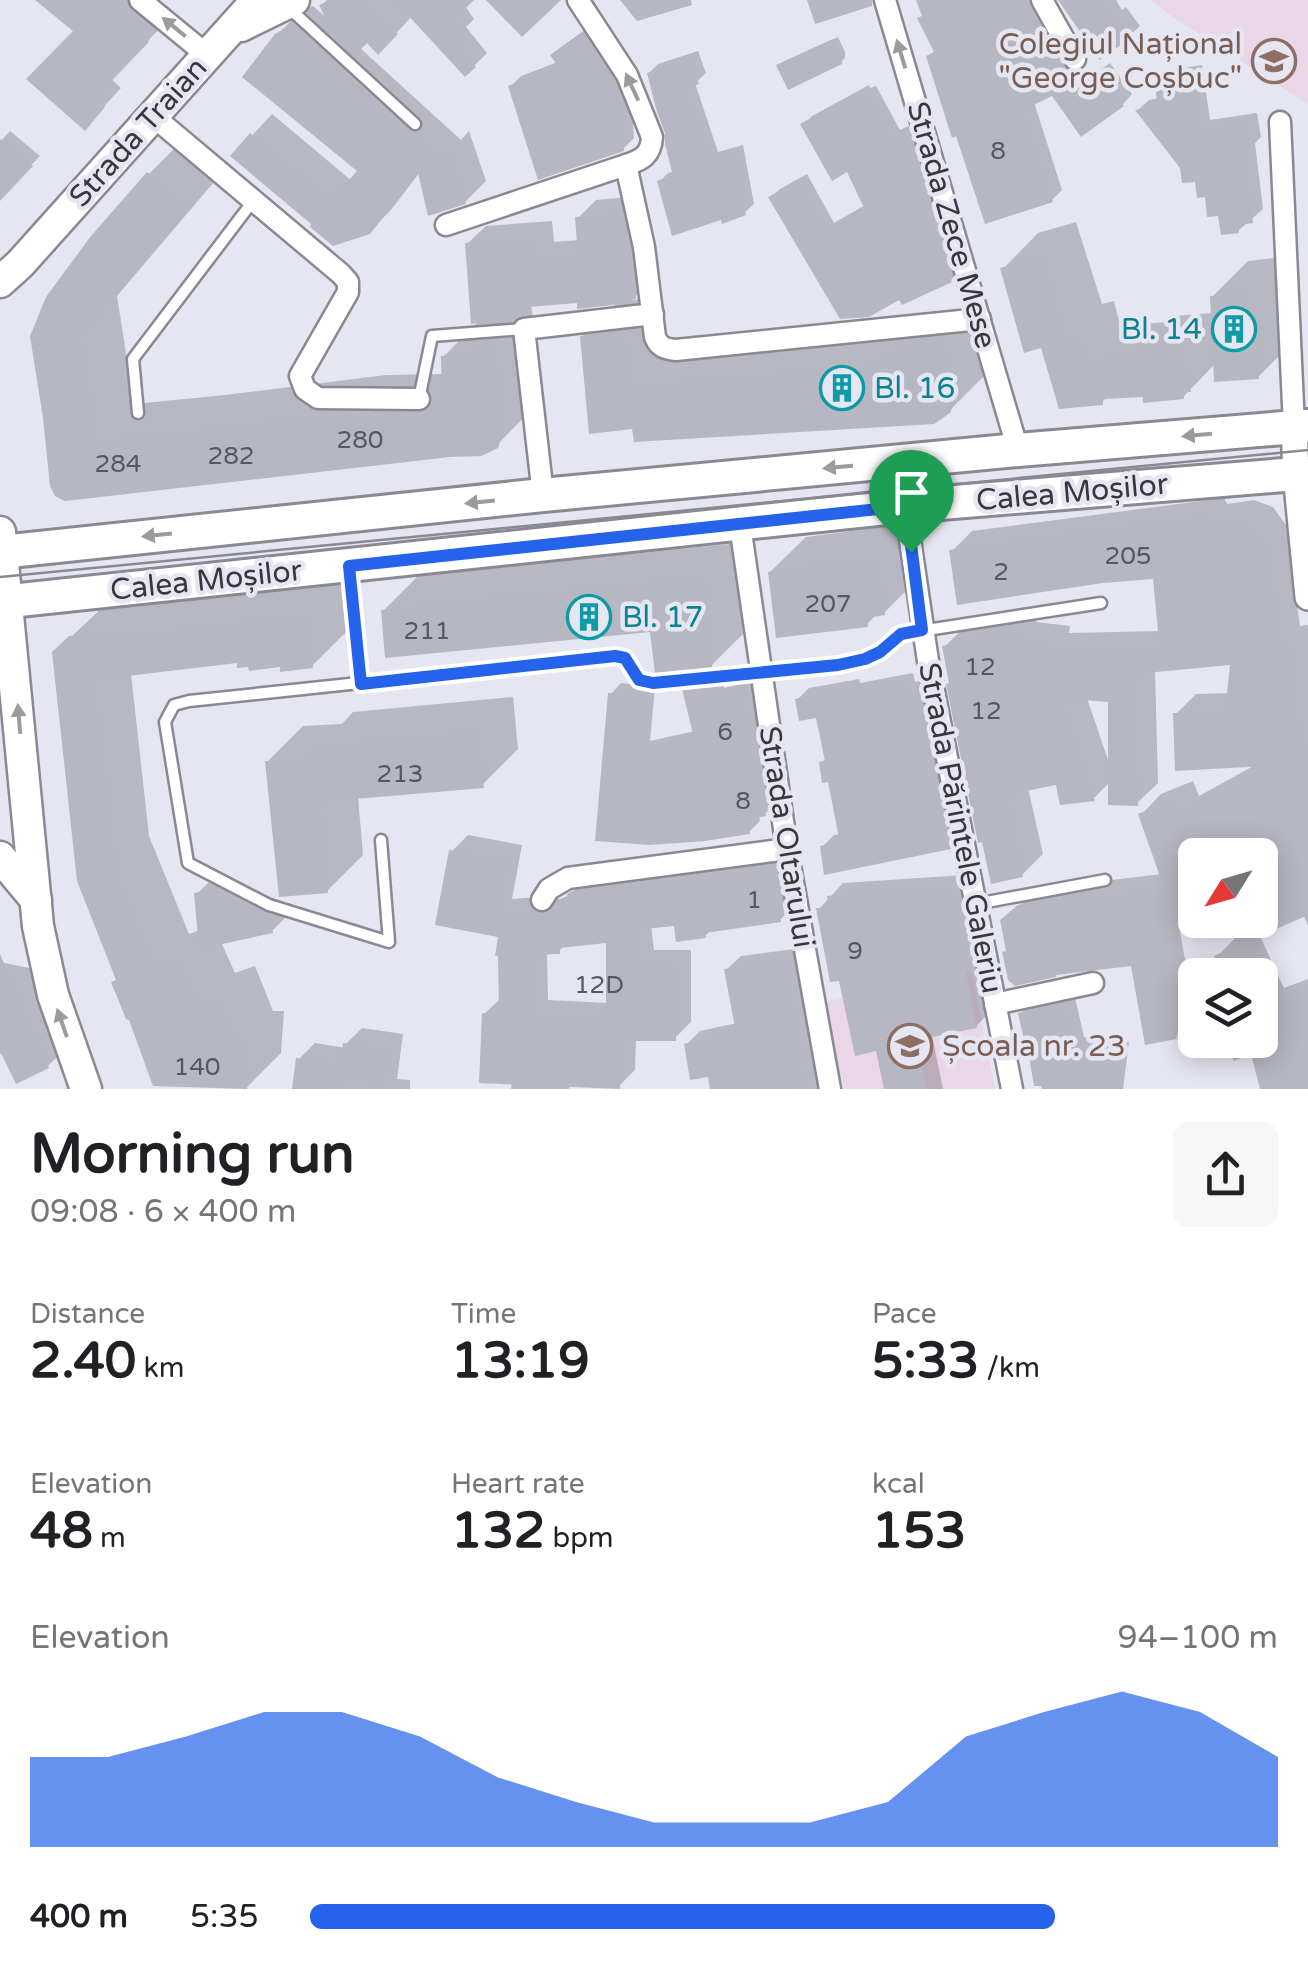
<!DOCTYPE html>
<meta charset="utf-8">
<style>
:root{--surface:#fff;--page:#f6f6f6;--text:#202124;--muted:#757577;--accent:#2563eb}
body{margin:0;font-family:"Varela Round",sans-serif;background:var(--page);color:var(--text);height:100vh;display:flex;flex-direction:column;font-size:38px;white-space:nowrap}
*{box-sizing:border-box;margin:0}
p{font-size:32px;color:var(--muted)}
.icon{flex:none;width:55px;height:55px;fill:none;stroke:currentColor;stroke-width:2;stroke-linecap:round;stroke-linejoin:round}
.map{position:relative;height:1089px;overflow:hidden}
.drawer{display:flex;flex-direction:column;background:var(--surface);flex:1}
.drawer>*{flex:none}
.needle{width:65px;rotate:233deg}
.tools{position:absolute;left:1178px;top:838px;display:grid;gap:20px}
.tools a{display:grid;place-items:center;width:100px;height:100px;border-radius:15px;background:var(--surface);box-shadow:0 5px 25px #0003;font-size:50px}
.pin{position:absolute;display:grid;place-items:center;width:85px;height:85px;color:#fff;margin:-102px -42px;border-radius:50% 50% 50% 0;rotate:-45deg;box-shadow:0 0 10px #0007}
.pin .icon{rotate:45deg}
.round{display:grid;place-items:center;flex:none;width:105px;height:105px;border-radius:15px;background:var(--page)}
.summary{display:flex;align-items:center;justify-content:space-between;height:170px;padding:0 30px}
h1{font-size:55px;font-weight:700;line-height:75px}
.stats{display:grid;grid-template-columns:repeat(3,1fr);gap:15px;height:170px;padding:10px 30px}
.stats div{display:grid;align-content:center}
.stats b{font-size:50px;font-weight:700}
.stats small{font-size:28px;font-weight:400}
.stats p{font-size:28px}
.chart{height:280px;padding:20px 30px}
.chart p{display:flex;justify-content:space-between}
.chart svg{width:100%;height:180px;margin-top:10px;fill:var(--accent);opacity:.7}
ul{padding:0 30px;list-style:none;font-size:32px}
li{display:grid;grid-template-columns:160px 120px 1fr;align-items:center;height:75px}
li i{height:25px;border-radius:12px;background:var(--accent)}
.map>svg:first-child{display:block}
.education{fill:#e9d7e7}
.shadow{fill:#0003;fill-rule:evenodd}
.building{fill:#b6b7c3;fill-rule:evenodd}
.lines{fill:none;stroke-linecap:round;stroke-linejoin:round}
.service-casing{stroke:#888994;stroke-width:15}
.minor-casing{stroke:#888994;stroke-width:25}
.tertiary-casing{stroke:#888994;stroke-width:30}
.secondary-casing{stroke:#888994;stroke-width:35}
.primary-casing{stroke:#888994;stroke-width:38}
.service{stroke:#fff;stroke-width:10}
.minor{stroke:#fff;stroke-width:20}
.tertiary{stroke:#fff;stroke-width:25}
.secondary{stroke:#fff;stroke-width:30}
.primary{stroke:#fff;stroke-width:32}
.tram{stroke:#898992;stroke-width:2.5}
.oneway{fill:#9b9b9e}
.route-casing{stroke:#fff;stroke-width:20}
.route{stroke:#2563eb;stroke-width:12}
.labels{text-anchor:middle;stroke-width:9;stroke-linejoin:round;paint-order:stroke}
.number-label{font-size:25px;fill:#57575e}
.education-label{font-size:30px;fill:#785e54;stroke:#e5e6f2;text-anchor:end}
.street-label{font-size:30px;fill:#37373c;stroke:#e5e6f2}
.culture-label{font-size:30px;fill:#0d838f;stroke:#e5e6f2;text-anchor:start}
</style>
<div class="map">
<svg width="1308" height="1089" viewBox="0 0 1308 1089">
<rect width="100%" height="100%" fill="#e5e6f2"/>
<!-- education -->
<g class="education">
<path d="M1150,0h158v104l-135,-87z"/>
<path d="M971,970l24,119h-151l-20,-87z"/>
</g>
<!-- shadow -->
<g class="shadow">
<path d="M39,0h116l10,23 -54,56 10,9 -37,40 -7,-97z"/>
<path d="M327,0h144l-6,6 9,13 -8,8 21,26 -13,13 -62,-50 -21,23 -24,1 -8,7 102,93 8,-9 17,50 -21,21 -45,-30 -29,38 -22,22 -54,-8 -82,-68 39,-42 80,67 8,-11 -83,-135 22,-22 14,-7 16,14 -7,-15z"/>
<path d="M919,0h122l39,84 30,-21 22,31 -10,11 -69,-12 -19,9 28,88 -10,10 -123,-144 7,-6z"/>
<path d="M1061,0h55l6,10 4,-3 14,19 -11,10z"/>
<path d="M588,28l43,64 3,46 -11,11 -113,-62 11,-11 37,-14 6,-17z"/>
<path d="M838,37l7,15v6l-4,4h-58z"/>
<path d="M698,51l8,22 -11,10 23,69 25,-7 11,59 -10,9 -85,-31 9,-9 7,-2 -7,-39 -19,-59 9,-9z"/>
<path d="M1202,65l8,55 47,-7 4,24 -6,6 8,66 -25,22 -18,-18 -23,-34 -14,-12 -45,-57 11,-10 10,-2 -3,-16 12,-12z"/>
<path d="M869,85l1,3 6,-2 24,44 12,-6 12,23 -5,5 27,89 13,30 -8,9 -48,22 -132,-104 9,-9 27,-15 27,49 31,-18 -17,-36 -44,-44 8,-9z"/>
<path d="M10,131l30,25 -32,33 -8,-7v-40z"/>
<path d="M187,136l38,33 -108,127 17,108 91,-9 161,-20 58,-1 -1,-17 36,-36 -12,-77 19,-18 66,-5 2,21 25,-2 -1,-22 18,-18 45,-4 12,82 -21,22 27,-3 6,55 259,-33 53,-13 14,54 -6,15 -37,37 -314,15 -52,-90 36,-35 -39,-1 -48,3 11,83 -7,19 -39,40 -431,52 -32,-162 116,-162z"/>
<path d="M1076,222l26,82 12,-3 6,24 49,-3 5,-6 39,-3 -1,-16 36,-36 35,-4 11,84 -36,36 -43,-13 -32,33 -38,-3 -37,2 -6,6 -59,-57 -40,-76 35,-36z"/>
<path d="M1224,498l3,6 27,-4 19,7 13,18 14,101 8,-1v301l-5,-12 -44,20 25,54 24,-9v106l-20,4h-26l-9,-39 -25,-10h32v-65h-35l-8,-18 19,-20 -9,-17h33v-65h-65v58l-17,7 17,97 -19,20 -43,-74 -125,-14 -5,-28 38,-35 46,-8v5l75,-9 -21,-59 20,-21 32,-13 6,15 58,-32 -81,-50 20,-20 34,-1 3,-31 -78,8 3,113 -21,20 -27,-21 -16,16 -37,-16 -29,6 15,66 -21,21 -70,-193 -7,-36 21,-20 72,-13 -2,9 34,4 -1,7 92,-2 -6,-54 -203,-26 20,-20zM1087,698l23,2 -1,63z"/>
<path d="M913,523l7,54 -36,36 -7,1 -10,10 -97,-52 36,-35z"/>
<path d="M740,543l7,87 -36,36 -59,-37 -268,-19 35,-35z"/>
<path d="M341,581l6,50 -35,35 -73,-6 -108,14 18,162 40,98 11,-4 -3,-36 14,-14 10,-2 62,24 3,15 -14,14 -51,11 14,31 20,-7 18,45h11l-3,42 -35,35 -128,-110 -64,-325 53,-50 54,-6 1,5z"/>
<path d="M913,673l2,9 15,-3 31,156 -11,11h-127l11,-11 6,-1 -10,-55 -9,-16 6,-5 -9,-43 -20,-16 11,-11 50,-9 1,4z"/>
<path d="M724,676v12l27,-6 25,121 -11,11 -6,1 1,6 -11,11 -99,11 -39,-149 10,-11 34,4 -5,54 45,-10 -10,-41 10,-11z"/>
<path d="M513,697l5,52 -36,36 -124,12 5,58 -36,36 -60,-129 36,-36 39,-2 11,-12z"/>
<path d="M468,835l54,10 -10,54 39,-3 9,3 10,-4 16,-16 202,-23 8,48 -16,16 -69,10 -6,6 -29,-13 -25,3 3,24h37v72l-16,16h-39l-1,32 -16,16 -50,-2v5h-58l1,-7 -28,-68 17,-16v-63l-49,-84zM608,940v63l-60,-3 -1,-48 12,-1 7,-7z"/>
<path d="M965,875l25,137 -14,14 -44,9 11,54h-56l-9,-41 -37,-69 -22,-70 24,-26z"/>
<path d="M801,948l18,141h-107l-2,-15 -24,-29 14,-14 37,-8 -10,-54 14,-13z"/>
<path d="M0,962l29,6 35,82 -16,16 -46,-17 -2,7z"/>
<path d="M1074,993l10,44 45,5 -6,47h-80l-23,-75 13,-13z"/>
<path d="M362,1028l41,6 -6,45 13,1v9h-115l4,-30 16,-16 31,5v-4z"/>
</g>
<!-- building -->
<g class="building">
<path d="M35,0h83l33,30 -3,13 -53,55 10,9 -20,24 -59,-52 47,-48z"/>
<path d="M331,0h33l34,34 -20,21 -11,-12 -13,13 -19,-18 -16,-33z"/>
<path d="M394,0h80l-21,21 10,13 -9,6 22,27 -11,10z"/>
<path d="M486,0h75l-39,37z"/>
<path d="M620,0h71l1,5 -55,16z"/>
<path d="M807,0h65v6l-57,18z"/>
<path d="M916,0h110l43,93 30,-22 25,35 -43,31 -29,-41 -29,14 30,92 -68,22 -29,-88 -4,2 -26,-82 8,-4 -17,-34 5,-2z"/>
<path d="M1058,0h41l12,18 4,-3 16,23 -31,22z"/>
<path d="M291,25l149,135 8,-11 18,55 -38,12 -10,-43 -48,61 -37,12 -23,-19 1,-3 -81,-68 20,-23 81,68 26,-30 -115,-94 33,-43z"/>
<path d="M582,32l31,46 8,26 3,47 -86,29 -30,-94 51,-19 -9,-12z"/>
<path d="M833,39l9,18v7l-54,26 -12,-25z"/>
<path d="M689,58l10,26 -14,5 25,70 25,-7 11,63 -24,9 -1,-4 -49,16 -15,-55 16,-5 -8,-32v-11l-8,-21 -10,-39z"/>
<path d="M1191,75l8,55 47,-7 4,28 -6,1 9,71 -15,2 1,8 -18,2 -3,-19 -11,1 -2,-20 -8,1 -2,-16 -13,1 -2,-15 -45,-58 23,-3 -4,-26z"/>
<path d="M859,92l2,3 5,-2 24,44 13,-6 13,27 -6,2 28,91 14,31 -50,23 -3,-5 -30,17 -29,2 -72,-122 29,-16 28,49 39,-22 -17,-36 -15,9 -32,-57z"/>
<path d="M0,139l33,27 -33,35z"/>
<path d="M147,172l42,36 -109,128 17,105 88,-8 161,-21 79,-1 7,-10 10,-1 -1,-44 32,-4 -1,-10 21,-2 12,87 -7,21 -17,8 -31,1 -385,44 -10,-5 -5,-10 -7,-68 -13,-82 16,-39 45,-61z"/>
<path d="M623,214l7,35 6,50 -15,1 1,4 -45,5v-6l-72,6 1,10 -35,5 -6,-81 69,-5 2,21 42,-3 -3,-39z"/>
<path d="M1041,256l25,82 13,-3 6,25 52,-4 -1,-5 43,-3 12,44h-8l1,7 -41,4v-6l-40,2v6l-44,4 -18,-61 -17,5 -24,-85z"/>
<path d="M1248,292l2,24 7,-1 6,43 -6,1 2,20 -45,3 -4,-86z"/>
<path d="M624,331l6,56 256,-22 -1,-11 57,-14 14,58 -6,15 -16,11 -300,18 -2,-13 -43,5 -9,-98z"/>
<path d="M1204,517l3,6 25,-3 20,7 15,19 13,99 8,-1 6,33 -6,1 15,63 2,4 3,-2v172l-70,31 -13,-26h35v-65h-65v61l-22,9 -17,3 21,111 -32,6 -14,-79 -75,9v2l-41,9 -7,-6 -6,-28 4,-1 -6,-31 18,-15 25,-5 24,-3 1,5 97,-11 -27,-77 35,-14 5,15 88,-49 -91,5 -2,-58 52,-1 5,-47 -95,9 3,132 -30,-1v-103l-47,-4 34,103 -35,4 -4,-20 -50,10 17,82 -32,7 -9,-42 -4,1 -32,-159 3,-1 -7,-37 48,-11 28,-3 -1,10 34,3 -1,7 110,-1 -7,-72 -50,4 -146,22 -8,-55z"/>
<path d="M878,558l7,57 -18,3 1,9 -92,11 -8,-66z"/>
<path d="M705,577l7,91 -57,6 -5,-42 -265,26 -4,-48z"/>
<path d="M307,614l6,54 -33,4v-5l-31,4 -1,-4 -11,1v-5l-143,17 22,191 38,96 25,-9 21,48 20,-6 19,45h11l-3,44 -94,-3 -24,-66 -3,-1 -15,-37 5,-2 -39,-99 -25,-229 17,-16 58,-5 1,5z"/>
<path d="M903,683l2,8 14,-3 32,161 -127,26 -4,-29 20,-3 -12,-61 -6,1 -3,-21 6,-1 -9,-43 -17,3 -4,-22 54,-10v4z"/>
<path d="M714,686v11l27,-6 25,125 -18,3 2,15 -45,7 -55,4 -55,-4 13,-148 38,3 -5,54 53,-12 -12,-49z"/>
<path d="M478,732l6,56 -164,14 8,91 -49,4 -14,-136 51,-3 -1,-11z"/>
<path d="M449,850l59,11 -10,53 36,-3 8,3 9,-4 18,-2 -2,-14 6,-3 57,-7 1,5 142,-19 8,52 -76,11 1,5 -30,4 -2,-16 -39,4 4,35h37v76h-54l-2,48 -141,-6 3,-70 17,1 -1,-58h-3l3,-19 -63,-12zM606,943v75l-73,-3 -1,-60 28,-1v-6z"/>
<path d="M953,887l3,25 6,-1 10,54 -7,2 12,61 -60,12 10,49h-43l-8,-38 -21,5 -16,-75 -9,1 -14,-74h13l-2,-12z"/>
<path d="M206,891l64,25 3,17 -74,16 -5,-56z"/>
<path d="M1235,946l13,29h-25l-9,-19z"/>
<path d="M0,954l49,114 -33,16 -16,-33z"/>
<path d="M788,960l4,44 11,56h-3l4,29h-94l-2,-12 -18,3 -6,-36 52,-11 -12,-64z"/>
<path d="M1308,989v100h-48l-9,-35 -17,7 -9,-21h35v-32z"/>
<path d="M1062,1004l10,45 46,5 -5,35h-71l-1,-3h-7l-8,-47 -2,1 -6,-27z"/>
<path d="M343,1043l45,6 -4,34 -44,-5z"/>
<path d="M296,1058l45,6 -3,25h-46z"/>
</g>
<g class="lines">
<defs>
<g id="service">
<path d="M289,8l126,116"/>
<path d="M419,399l13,-63 91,-7"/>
<path d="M138,413l-5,-54 120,-158"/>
<path d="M349,570l12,114"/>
<path d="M381,840l8,102 -120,-37 -81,-42 -23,-141 9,-17 15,-4 426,-45 10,2 14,22 14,3 185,-18 42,-13 21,-18 200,-31"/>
<path d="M976,904l129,-24"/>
</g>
<g id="minor">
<path d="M140,0l67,55"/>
<path d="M885,0l133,450"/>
<path d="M1042,0l33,59"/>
<path d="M153,116l188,158 7,8v10l-48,84 5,13 13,9 101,1"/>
<path d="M1280,122l14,305"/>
<path d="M626,165l18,82 11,90c4,10 10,12 21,13l304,-31"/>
<path d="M446,225l180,-60c16,-5 25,-10 26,-28l-25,-62 -49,-75"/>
<path d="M543,495l-19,-166 129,-15"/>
<path d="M905,506l23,155 84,428"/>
<path d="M740,525l47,324 43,240"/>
<path d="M542,900l7,-11 19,-11 219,-29"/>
<path d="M995,1004l98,-21"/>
</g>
<path id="tertiary" d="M1294,427l2,47 12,123"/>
<g id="secondary">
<path d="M241,26l53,-26"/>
<path d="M0,282l20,-18 237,-264"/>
<path d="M0,532l38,394 15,69 33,94"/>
<path d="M0,857l36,43"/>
</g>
<g id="primary">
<path d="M0,552l543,-57 475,-45 290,-24"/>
<path d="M0,602l905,-96 403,-33"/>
</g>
</defs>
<!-- service casing -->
<use href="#service" class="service-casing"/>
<!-- minor casing -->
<use href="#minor" class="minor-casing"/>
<!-- tertiary casing -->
<use href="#tertiary" class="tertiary-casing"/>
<!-- secondary casing -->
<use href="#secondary" class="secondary-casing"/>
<!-- primary casing -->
<use href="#primary" class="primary-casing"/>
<!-- service -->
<use href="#service" class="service"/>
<!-- minor -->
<use href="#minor" class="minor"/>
<!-- tertiary -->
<use href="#tertiary" class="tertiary"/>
<!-- secondary -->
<use href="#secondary" class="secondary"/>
<!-- primary -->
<use href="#primary" class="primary"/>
<!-- tram -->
<path class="tram" d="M0,577l1308,-127"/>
</g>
<!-- one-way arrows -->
<defs><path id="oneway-solid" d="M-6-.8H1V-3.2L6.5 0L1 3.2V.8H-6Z" transform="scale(2.5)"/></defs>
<g class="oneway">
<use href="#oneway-solid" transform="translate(174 27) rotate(-141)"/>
<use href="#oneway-solid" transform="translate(901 54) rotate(-107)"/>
<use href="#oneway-solid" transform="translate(632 87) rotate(-115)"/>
<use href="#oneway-solid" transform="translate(1197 435) rotate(175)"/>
<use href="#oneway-solid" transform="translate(838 467) rotate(175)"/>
<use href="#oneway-solid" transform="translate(480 502) rotate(174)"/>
<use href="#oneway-solid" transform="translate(157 535) rotate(174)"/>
<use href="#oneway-solid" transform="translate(19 719) rotate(-95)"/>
<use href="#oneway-solid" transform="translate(62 1023) rotate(-109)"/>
</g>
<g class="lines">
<defs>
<path id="route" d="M906,506l16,124 -21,4 -21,18 -15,7 -27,6 -185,18 -14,-3 -14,-22 -10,-2 -254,28 -12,-118z"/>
</defs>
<!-- route casing -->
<use href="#route" class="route-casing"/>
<!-- route -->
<use href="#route" class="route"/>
</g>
<!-- icons -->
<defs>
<symbol id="school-ring" viewBox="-11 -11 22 22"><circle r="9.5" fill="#e5e6f2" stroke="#8d6e63" stroke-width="1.5"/><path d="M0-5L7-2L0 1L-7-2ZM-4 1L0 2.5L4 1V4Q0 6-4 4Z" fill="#8d6e63"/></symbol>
<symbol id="building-ring" viewBox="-11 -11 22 22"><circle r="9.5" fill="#e5e6f2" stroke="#0f9aa8" stroke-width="1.5"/><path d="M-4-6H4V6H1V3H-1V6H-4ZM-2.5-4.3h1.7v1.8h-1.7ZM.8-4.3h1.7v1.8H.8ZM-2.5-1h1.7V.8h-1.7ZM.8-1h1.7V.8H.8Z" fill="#0f9aa8"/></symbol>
</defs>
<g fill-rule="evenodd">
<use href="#school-ring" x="1249" y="36" width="50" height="50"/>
<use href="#building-ring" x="1209" y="304" width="50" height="50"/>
<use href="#building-ring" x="817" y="363" width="50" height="50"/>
<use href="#building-ring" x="564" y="592" width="50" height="50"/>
<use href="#school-ring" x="885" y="1021" width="50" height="50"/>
</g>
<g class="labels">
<!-- number labels -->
<g class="number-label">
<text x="998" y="159">8</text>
<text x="360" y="448">280</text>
<text x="231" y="464">282</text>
<text x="118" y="472">284</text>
<text x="1128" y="564">205</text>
<text x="1001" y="580">2</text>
<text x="828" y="612">207</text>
<text x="427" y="639">211</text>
<text x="980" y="675">12</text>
<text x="986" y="719">12</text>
<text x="725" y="740">6</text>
<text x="400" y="782">213</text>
<text x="743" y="809">8</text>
<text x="754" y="908">1</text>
<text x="855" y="959">9</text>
<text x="599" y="993">12D</text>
<text x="197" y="1075">140</text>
</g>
<!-- education labels -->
<g class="education-label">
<text x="1242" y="54">Colegiul Național<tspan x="1242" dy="34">"George Coșbuc"</tspan></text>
<text x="942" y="1056" text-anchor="start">Școala nr. 23</text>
</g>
<!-- street labels -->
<g class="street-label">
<text transform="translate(138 132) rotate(-48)" y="10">Strada Traian</text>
<text transform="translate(952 225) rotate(74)" y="10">Strada Zece Mese</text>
<text transform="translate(1072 492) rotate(-5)" y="10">Calea Moșilor</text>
<text transform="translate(206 580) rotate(-6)" y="10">Calea Moșilor</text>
<text transform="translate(961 828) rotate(79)" y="10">Strada Părintele Galeriu</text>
<text transform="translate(787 837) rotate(81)" y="10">Strada Oltarului</text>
</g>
<!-- culture labels -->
<g class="culture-label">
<text x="1202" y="339" text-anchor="end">Bl. 14</text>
<text x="874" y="398">Bl. 16</text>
<text x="622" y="627">Bl. 17</text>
</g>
</g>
</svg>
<div class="tools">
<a><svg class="needle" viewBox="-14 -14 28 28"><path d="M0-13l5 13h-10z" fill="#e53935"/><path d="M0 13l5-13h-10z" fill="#757577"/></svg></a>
<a><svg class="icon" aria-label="layers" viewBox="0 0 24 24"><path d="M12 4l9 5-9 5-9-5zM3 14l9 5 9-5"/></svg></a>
</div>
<div class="pin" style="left:911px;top:552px;background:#1e9e55"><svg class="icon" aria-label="arrive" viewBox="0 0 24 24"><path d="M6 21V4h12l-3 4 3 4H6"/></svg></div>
</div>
<section class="drawer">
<div class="summary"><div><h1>Morning run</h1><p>09:08 · 6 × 400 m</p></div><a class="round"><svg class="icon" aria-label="share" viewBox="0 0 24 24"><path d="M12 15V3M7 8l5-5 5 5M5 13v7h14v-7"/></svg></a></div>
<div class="stats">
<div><p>Distance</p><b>2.40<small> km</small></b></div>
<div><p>Time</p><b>13:19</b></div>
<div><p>Pace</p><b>5:33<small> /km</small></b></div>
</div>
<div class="stats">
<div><p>Elevation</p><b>48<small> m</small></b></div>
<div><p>Heart rate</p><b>132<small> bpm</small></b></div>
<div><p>kcal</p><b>153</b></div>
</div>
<div class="chart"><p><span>Elevation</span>94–100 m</p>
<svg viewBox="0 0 160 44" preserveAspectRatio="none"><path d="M0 44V22L10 22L20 17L30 11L40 11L50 17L60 27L70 33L80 38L90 38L100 38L110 33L120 17L130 11L140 6L150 11L160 22V44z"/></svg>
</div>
<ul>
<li><b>400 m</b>5:35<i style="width:77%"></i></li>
</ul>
</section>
